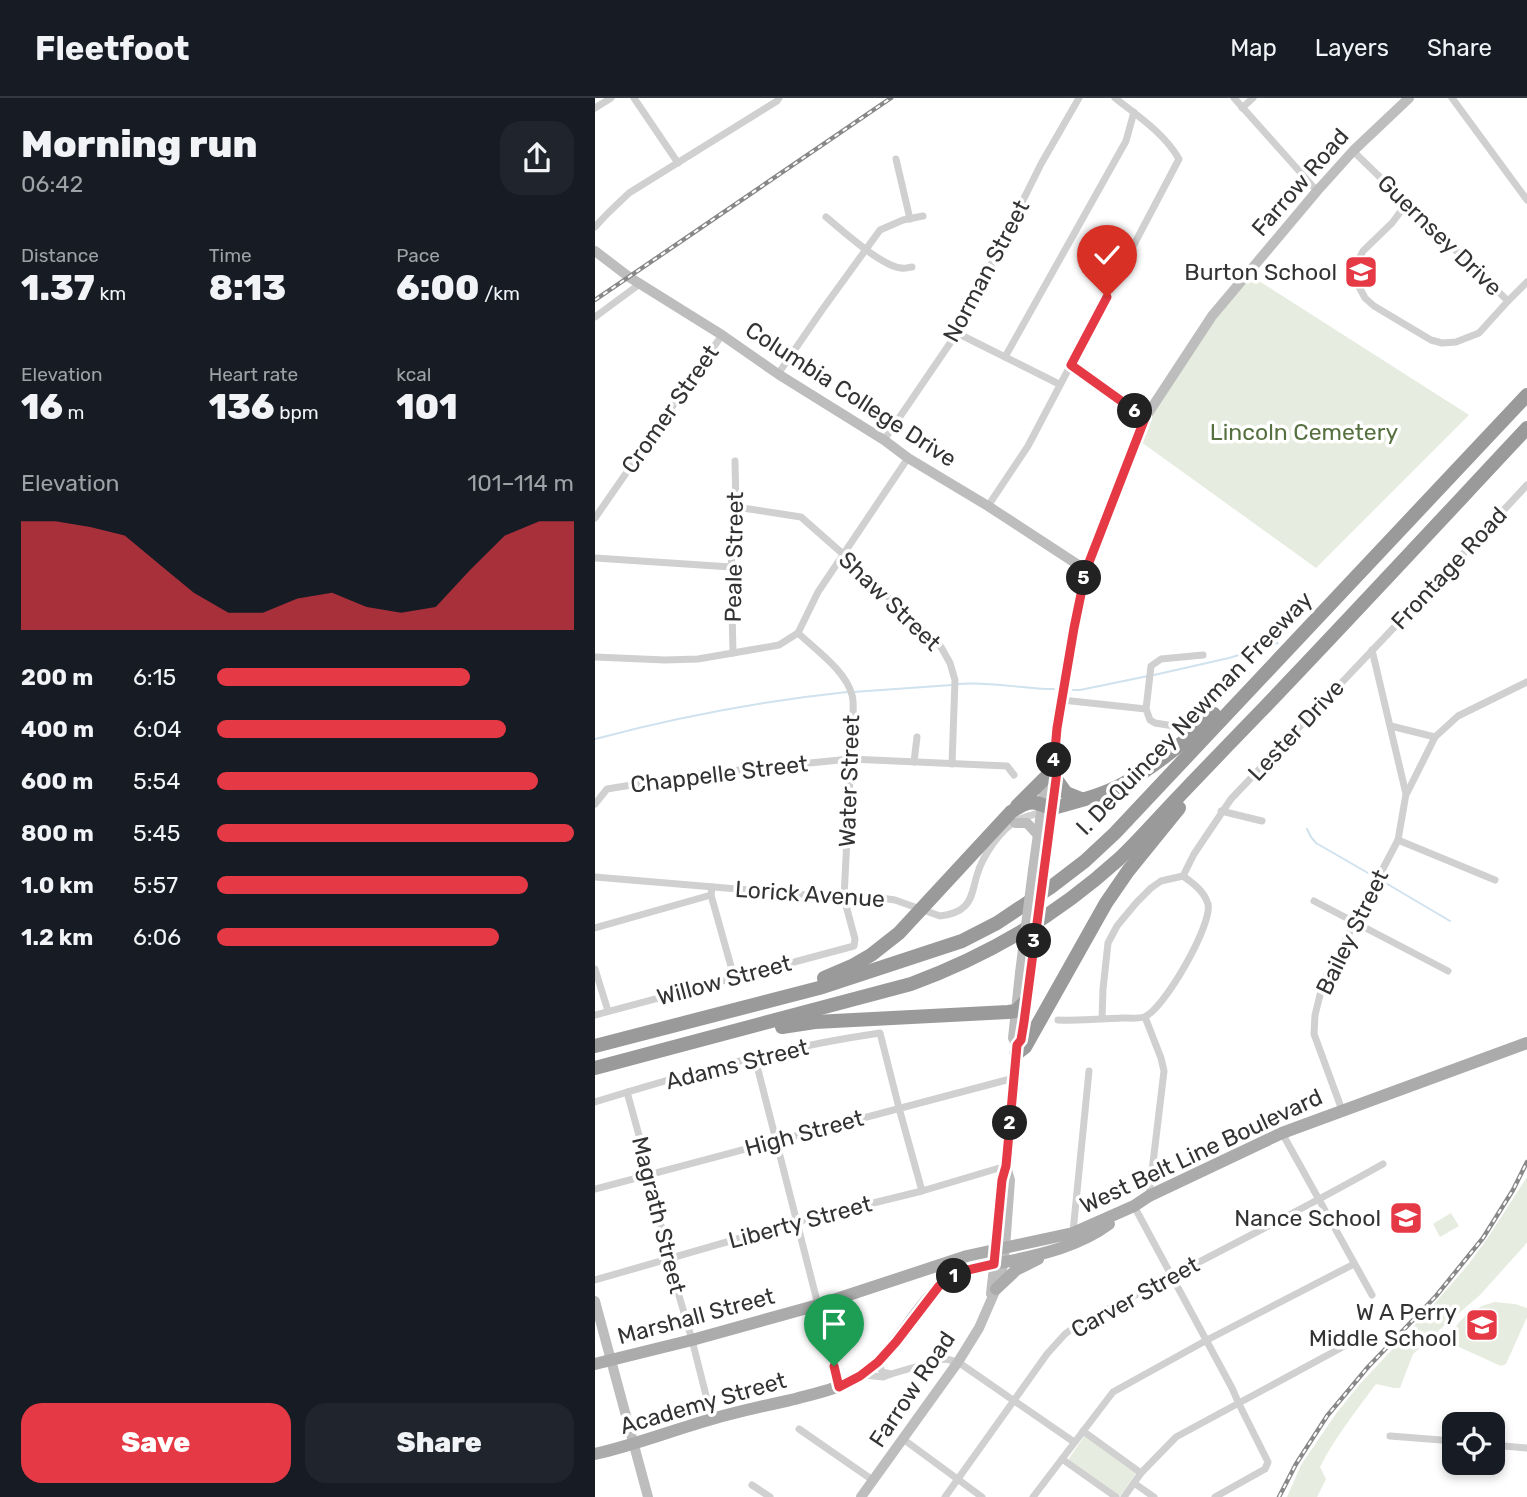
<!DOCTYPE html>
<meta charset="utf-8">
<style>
:root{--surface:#171b24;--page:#20242c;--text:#f1f3f6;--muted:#9ea1a6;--line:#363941;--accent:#e63946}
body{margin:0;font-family:Rubik,sans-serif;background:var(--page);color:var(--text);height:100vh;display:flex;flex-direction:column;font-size:26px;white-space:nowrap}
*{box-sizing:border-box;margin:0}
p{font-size:23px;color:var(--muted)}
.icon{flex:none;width:38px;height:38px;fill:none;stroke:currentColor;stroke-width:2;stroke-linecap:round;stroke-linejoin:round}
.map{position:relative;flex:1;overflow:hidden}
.sheet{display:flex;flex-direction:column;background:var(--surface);width:595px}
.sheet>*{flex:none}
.tools{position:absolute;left:847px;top:1314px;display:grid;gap:14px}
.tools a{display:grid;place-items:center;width:63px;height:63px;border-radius:14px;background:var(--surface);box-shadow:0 4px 10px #0003;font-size:35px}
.pin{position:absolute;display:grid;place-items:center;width:60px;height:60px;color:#fff;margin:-72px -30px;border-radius:50% 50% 50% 0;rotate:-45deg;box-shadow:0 0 7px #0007}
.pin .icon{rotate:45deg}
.km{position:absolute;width:35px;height:35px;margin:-18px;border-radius:50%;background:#222;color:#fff;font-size:19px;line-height:35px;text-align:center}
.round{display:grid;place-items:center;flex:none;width:74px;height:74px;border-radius:21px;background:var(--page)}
.overview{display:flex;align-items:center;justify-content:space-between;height:119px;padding:0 21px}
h1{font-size:38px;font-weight:800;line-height:52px}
.figures{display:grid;grid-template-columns:repeat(3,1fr);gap:10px;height:119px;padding:7px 21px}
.figures div{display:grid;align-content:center}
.figures b{font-size:35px;font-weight:800}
.figures small{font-size:19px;font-weight:400}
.figures p{font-size:19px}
.chart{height:196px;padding:14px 21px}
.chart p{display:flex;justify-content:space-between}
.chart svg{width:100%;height:126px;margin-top:7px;fill:var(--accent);opacity:.7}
.action{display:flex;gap:14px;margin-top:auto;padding:14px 21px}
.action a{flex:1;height:80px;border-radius:21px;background:var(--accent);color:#fff;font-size:28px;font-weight:800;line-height:80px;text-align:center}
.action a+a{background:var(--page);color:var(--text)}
ul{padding:0 21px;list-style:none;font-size:23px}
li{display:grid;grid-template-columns:112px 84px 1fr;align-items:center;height:52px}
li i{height:18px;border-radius:9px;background:var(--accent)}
header{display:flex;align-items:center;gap:42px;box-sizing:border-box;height:98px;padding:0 35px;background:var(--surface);border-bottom:2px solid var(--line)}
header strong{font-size:33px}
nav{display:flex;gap:38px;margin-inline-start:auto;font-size:24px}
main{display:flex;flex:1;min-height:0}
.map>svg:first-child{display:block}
.green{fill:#e6ecdf}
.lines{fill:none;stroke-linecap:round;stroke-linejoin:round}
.stream{stroke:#cfe2ee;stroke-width:2}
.street{stroke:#d0d0d0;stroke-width:7}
.secondary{stroke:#bdbdbd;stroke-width:10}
.primary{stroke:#ababab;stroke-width:12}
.highway{stroke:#9a9a9a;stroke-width:14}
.rail-casing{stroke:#888;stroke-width:4.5}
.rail{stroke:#fff;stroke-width:2;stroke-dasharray:5;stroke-linecap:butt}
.secondary-bridge{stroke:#bdbdbd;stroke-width:10}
.route-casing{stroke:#fff;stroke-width:14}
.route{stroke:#e63946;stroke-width:9}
.labels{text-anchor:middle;stroke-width:7;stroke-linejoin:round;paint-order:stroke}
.street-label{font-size:23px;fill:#333;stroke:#fff}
.poi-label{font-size:23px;fill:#333;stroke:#fff;text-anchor:end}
.park-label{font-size:23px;fill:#56703f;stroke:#fff}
</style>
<header>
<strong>Fleetfoot</strong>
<nav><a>Map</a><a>Layers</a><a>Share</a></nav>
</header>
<main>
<section class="sheet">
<div class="overview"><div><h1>Morning run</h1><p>06:42</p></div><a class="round"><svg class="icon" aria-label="share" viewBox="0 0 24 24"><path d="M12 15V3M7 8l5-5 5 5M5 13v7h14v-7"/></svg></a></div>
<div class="figures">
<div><p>Distance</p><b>1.37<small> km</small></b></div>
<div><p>Time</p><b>8:13</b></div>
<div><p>Pace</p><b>6:00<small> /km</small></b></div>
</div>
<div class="figures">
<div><p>Elevation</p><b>16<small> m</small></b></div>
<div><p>Heart rate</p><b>136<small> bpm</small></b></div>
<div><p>kcal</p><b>101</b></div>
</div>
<div class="chart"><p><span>Elevation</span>101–114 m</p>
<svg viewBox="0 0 160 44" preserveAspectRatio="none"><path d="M0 44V6L10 6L20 8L30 11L40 21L50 31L60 38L70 38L80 33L90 31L100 36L110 38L120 36L130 23L140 11L150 6L160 6V44z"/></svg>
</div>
<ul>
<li><b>200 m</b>6:15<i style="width:71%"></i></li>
<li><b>400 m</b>6:04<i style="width:81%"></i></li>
<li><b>600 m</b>5:54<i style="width:90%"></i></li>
<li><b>800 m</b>5:45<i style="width:100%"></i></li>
<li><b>1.0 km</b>5:57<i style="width:87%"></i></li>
<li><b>1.2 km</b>6:06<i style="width:79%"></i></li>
</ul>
<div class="action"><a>Save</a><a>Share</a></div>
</section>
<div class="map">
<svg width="932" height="1399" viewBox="0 0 932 1399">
<rect width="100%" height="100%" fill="#fff"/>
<!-- green -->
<g class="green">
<path d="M653,176l221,141 -153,153 -179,-129 8,-21z"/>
<path d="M932,1079v65l-2,3 -45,50 -42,36 -25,23 -13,34h-6l-18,-4c-20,27 -41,53 -56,83l6,12 -9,18h-30l14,-32 34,-50 24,-30 69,-74 40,-46 21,-29z"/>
<path d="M856,1115l8,13 -19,11 -7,-13z"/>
<path d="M900,1204l20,2 12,4v9l-21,47 -5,2 -53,-24c8,-22 23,-34 47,-40z"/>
<path d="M490,1337l52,37 -17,24 -52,-36z"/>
</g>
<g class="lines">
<!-- stream -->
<g class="stream">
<path d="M559,577l75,-17 49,-15"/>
<path d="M363,586c32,-3 63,5 96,5"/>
<path d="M478,592h7l68,-14"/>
<path d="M258,594l99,-7"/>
<path d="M0,641c83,-22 167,-38 252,-47"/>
<path d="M712,731l4,8 5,6 52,30"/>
<path d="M789,784l66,39"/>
</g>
<!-- street -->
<g class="street">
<path d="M39,0l44,65"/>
<path d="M639,0l83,93"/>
<path d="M857,0l75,102"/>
<path d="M0,10l16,-10"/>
<path d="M647,10l11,-10"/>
<path d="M758,53l155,150 19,-19"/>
<path d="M301,61l14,60"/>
<path d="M812,105l-15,20 -29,28 -7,14v16l9,17 9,8 57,34 11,3 14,-1 23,-9 29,-32"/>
<path d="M231,119c16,13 55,49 75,51 4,1 8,-1 11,-1"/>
<path d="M0,129l12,-13 22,-21 148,-92 2,-3"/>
<path d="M0,219l46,-34"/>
<path d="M362,235l102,51"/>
<path d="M410,259l121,-216 8,-29"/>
<path d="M476,267l74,53"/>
<path d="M183,276l44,-64 58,-80 23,-10 20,-4"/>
<path d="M289,342l73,-107 84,-169 38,-66"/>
<path d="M393,408l40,-60 151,-287c-14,-25 -41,-43 -64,-61"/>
<path d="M141,409l65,10 42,37 98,93 9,16 5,17 -3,84"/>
<path d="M0,420l127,-183"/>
<path d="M0,460l136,9"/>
<path d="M203,535l20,-41 90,-134"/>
<path d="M138,555l-2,-86 5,-60 -1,-46"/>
<path d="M0,559l70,3 33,-1 81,-14 19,-12"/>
<path d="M467,602l84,9 4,11 5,3 25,4"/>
<path d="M551,611l5,-43 10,-7 42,-4"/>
<path d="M796,628l44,11"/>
<path d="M319,664l3,-25"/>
<path d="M812,695l28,-56 23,-21 69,-34"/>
<path d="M0,706l12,-15 92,-15 151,-15 157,7 7,9"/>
<path d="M626,713l41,10"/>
<path d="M803,742l97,40"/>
<path d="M588,778l11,-22 37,-55 191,-201 105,-113"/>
<path d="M0,779l249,21 30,-1 21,3 45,16c9,-1 19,-4 25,-10 8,-8 9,-22 12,-31 6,-20 24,-47 43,-56 7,-3 15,-5 22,-7"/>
<path d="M116,797l23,82"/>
<path d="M719,803l134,70"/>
<path d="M0,830l116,-33 1,-8"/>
<path d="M0,871l13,42"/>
<path d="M0,917l259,-69 1,-7 -11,-41 9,-181c0,-7 1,-15 -1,-22 -6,-24 -36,-45 -54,-62"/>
<path d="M550,919l16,41 3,13 -15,125"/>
<path d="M463,922c22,1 43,-1 64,-2 7,0 15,1 22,-1 19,-6 69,-93 64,-113 -4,-13 -14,-20 -25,-28l-22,5 -10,7 -15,15 -19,23 -9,17 -5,46 -1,30"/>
<path d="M160,960l84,329"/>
<path d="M32,994l23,83 18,83 24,82 20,79"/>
<path d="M0,1004c93,-29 188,-55 285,-69l19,75 23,83"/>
<path d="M747,1012l-28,-76 1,-19 8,-32 75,-143 8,-46 -34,-144"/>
<path d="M687,1035l90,162"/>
<path d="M0,1091l419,-111"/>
<path d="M539,1108l98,182 7,16 29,58 -3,7 -50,28"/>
<path d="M478,1134l16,-161"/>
<path d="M0,1182l201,-58 126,-31 84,-25"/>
<path d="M296,1276l48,-14 7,-1 12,3 116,80"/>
<path d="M269,1277l19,2 8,-3 -9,-2 -4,-10"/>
<path d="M204,1331l75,52"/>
<path d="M488,1333l58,42"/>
<path d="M795,1338l64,5"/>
<path d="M308,1341l79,58"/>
<path d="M898,1347l34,3"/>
<path d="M467,1361l54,38"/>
<path d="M539,1385l20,14"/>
<path d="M157,1387l18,12"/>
<path d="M350,1399l102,-143 18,-20 11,-8c102,-54 206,-105 307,-162"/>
<path d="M438,1399l80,-105 94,-52 147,-76"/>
<path d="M529,1399l17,-24 35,-36 185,-100"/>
</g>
<!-- secondary -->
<g class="secondary">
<path d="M0,153l34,26 93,58 56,39 106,66 24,18 80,48 98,64"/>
<path d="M420,725h12l11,12"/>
<path d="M449,764l13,-91 -3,-9 3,-34 17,-100 12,-58 59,-152 67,-102 105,-125 36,-40 56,-53"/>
<path d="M438,772l14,-100 7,-8"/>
<path d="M422,947c10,-14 11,-60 14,-80"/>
<path d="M396,1196l5,-45 6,-69 4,-14 11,-121 -4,-7 7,-65"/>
<path d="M0,1203l53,196"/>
<path d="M266,1399l97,-135 21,-34 17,-39 5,-11 4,-30 5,-68 -4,-14"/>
</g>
<!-- primary -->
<g class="primary">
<path d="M401,1191l20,-19 22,-11"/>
<path d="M0,1266l97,-24 126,-35 149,-49 106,-23 61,-27 15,-10 133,-63 245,-90"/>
<path d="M0,1356c40,-9 78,-24 117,-35 28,-8 56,-14 83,-20 22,-6 46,-11 65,-23 41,-26 58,-83 99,-103 16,-7 34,-9 51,-12 34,-7 71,-16 99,-37"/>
</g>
<!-- highway -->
<g class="highway">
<path d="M461,681l10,14 15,6"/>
<path d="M422,708l28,-28"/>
<path d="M229,880l28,-12 19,-11 28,-22 112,-121c8,-5 16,-11 25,-9 8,1 13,7 21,4 22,-6 46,-12 66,-23 34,-18 63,-43 91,-70"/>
<path d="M187,929l33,-5 193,-10 8,-1 10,-10"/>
<path d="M0,948l224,-58 143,-47 35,-18 54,-36 34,-26 30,-28 412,-438"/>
<path d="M421,956l9,-7 81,-144 22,-32 51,-63"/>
<path d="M0,970l316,-84c78,-29 145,-68 208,-125 16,-15 32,-33 47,-49 32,-34 64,-67 96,-100 89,-93 177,-188 265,-282"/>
</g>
<defs>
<g id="rail">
<path d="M0,202l296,-202"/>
<path d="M684,1399l17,-33 31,-48 41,-49 68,-71 47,-58 30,-48 14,-28"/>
</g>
</defs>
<!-- rail casing -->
<use href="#rail" class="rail-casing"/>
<!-- rail -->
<use href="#rail" class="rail"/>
<!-- secondary-bridge -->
<g class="secondary-bridge">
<path d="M436,867l13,-103"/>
<path d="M425,875l13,-103"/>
</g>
</g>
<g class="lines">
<defs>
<path id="route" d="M239,1268l5,21 21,-11 18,-14 18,-20 43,-56 18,-12 11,-4 26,-6 8,-84 4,-14 11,-121 4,-5 3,-18 32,-243 1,-8 -3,-9 3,-34 17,-100 12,-58 59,-152 -74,-53 36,-68"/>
</defs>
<!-- route casing -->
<use href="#route" class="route-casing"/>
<!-- route -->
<use href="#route" class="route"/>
</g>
<!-- icons -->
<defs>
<symbol id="school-square" viewBox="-11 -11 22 22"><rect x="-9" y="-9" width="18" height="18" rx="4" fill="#e63946" stroke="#fff"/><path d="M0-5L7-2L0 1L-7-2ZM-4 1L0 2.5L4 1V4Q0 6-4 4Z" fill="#fff"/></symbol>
</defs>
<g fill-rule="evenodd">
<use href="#school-square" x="747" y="155" width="38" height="38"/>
<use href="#school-square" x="792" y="1101" width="38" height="38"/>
<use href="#school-square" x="868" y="1208" width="38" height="38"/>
</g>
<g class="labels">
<!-- street labels -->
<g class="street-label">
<text transform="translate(705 84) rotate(-49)" y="8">Farrow Road</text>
<text transform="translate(845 137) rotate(44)" y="8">Guernsey Drive</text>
<text transform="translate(391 173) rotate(-62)" y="8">Norman Street</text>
<text transform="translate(256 296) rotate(33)" y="8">Columbia College Drive</text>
<text transform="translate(75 311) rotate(-55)" y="8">Cromer Street</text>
<text transform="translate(139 459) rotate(-89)" y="8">Peale Street</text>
<text transform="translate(854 470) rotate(-47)" y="8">Frontage Road</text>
<text transform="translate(295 503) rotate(44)" y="8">Shaw Street</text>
<text transform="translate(599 615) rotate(-46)" y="8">I. DeQuincey Newman Freeway</text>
<text transform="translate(701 632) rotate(-47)" y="8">Lester Drive</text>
<text transform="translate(124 676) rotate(-7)" y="8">Chappelle Street</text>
<text transform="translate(254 683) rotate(-88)" y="8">Water Street</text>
<text transform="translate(215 796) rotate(4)" y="8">Lorick Avenue</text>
<text transform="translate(757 834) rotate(-64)" y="8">Bailey Street</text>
<text transform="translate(129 882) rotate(-15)" y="8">Willow Street</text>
<text transform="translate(142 966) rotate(-14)" y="8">Adams Street</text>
<text transform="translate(209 1035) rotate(-15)" y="8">High Street</text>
<text transform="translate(606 1053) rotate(-25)" y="8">West Belt Line Boulevard</text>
<text transform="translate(64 1117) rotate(76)" y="8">Magrath Street</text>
<text transform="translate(205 1124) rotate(-15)" y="8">Liberty Street</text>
<text transform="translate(540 1199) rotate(-29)" y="8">Carver Street</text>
<text transform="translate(101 1218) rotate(-15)" y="8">Marshall Street</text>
<text transform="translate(317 1291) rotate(-56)" y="8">Farrow Road</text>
<text transform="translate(108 1305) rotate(-16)" y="8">Academy Street</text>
</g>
<!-- poi labels -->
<g class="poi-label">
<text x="742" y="182">Burton School</text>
<text x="786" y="1128">Nance School</text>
<text x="862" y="1222">W A Perry<tspan x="862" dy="26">Middle School</tspan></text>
</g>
<!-- park labels -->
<g class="park-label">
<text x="709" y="342">Lincoln Cemetery</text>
</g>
</g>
</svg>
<div class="tools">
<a><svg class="icon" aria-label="locate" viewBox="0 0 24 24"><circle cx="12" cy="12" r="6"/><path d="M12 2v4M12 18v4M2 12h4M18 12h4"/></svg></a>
</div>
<div class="pin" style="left:239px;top:1268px;background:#1e9e55"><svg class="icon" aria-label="arrive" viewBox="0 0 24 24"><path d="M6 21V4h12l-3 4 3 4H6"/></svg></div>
<div class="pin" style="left:512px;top:199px;background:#d93025"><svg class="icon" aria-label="check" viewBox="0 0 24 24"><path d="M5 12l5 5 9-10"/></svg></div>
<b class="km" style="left:359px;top:1178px">1</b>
<b class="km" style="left:415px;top:1025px">2</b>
<b class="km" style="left:439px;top:843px">3</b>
<b class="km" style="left:459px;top:662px">4</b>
<b class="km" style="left:489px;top:480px">5</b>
<b class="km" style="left:540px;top:313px">6</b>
</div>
</main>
